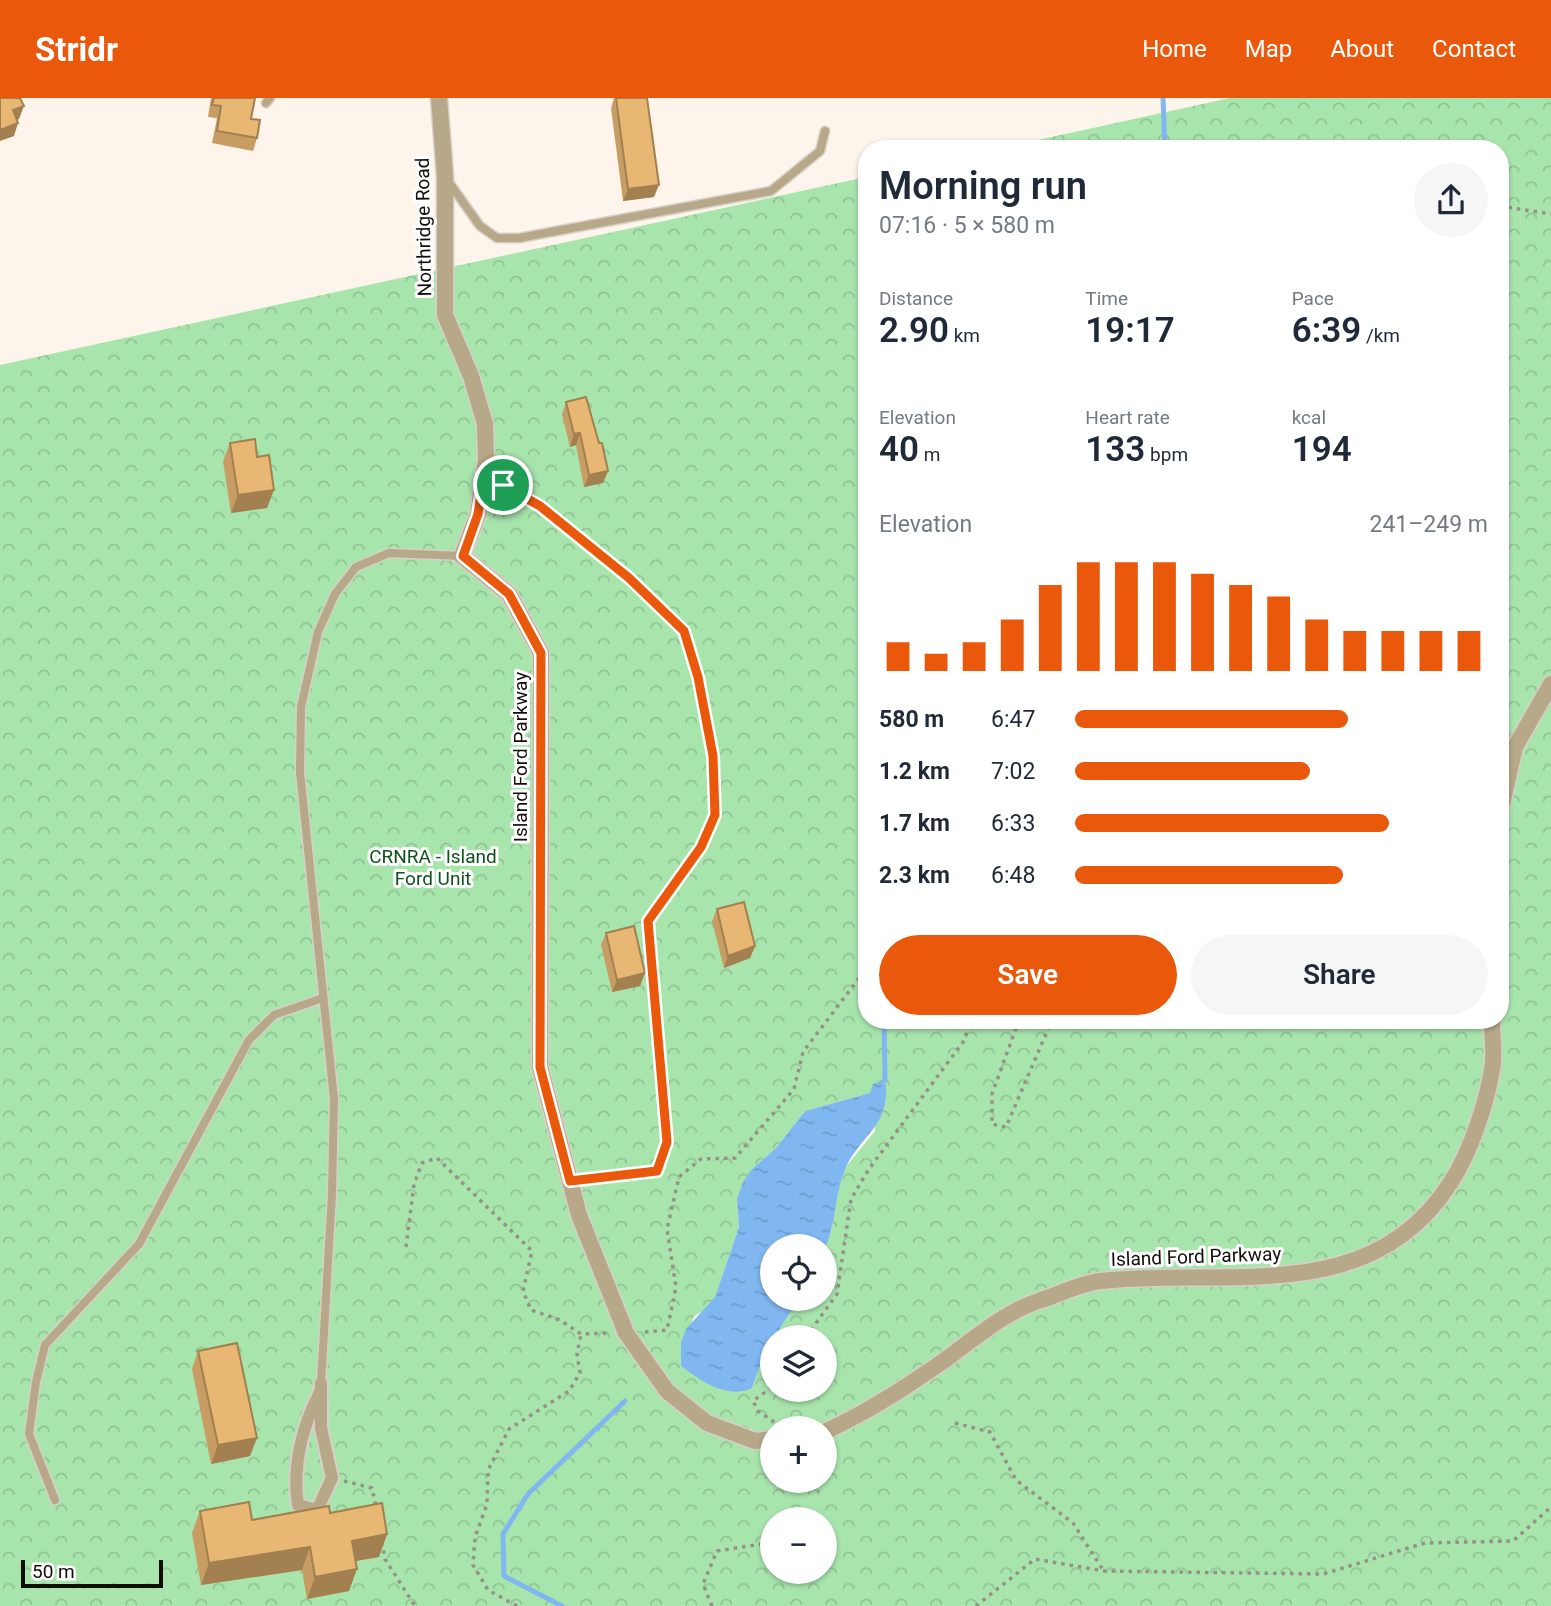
<!DOCTYPE html>
<meta charset="utf-8">
<style>
:root{--surface:#fff;--page:#f6f6f7;--text:#1f2937;--muted:#747a83;--accent:#ea580c}
body{margin:0;font-family:Roboto,sans-serif;background:var(--page);color:var(--text);height:100vh;display:flex;flex-direction:column;font-size:26px;white-space:nowrap}
*{box-sizing:border-box;margin:0}
p{font-size:23px;color:var(--muted)}
.icon{flex:none;width:38px;height:38px;fill:none;stroke:currentColor;stroke-width:2;stroke-linecap:round;stroke-linejoin:round}
.map{position:relative;flex:1;overflow:hidden}
.drawer{position:absolute;left:858px;top:42px;width:651px;height:889px;display:flex;flex-direction:column;background:var(--surface);border-radius:28px;box-shadow:0 2px 5px #0004}
.drawer>*{flex:none}
.tools{position:absolute;left:760px;top:1136px;display:grid;gap:14px}
.tools a{display:grid;place-items:center;width:77px;height:77px;border-radius:50%;background:var(--surface);box-shadow:0 2px 5px #0004;font-size:35px}
.scale{position:absolute;left:21px;bottom:18px;width:142px;box-sizing:border-box;padding-left:7px;border:4px solid #100d0a;border-top:0;font-size:19px;line-height:24px;white-space:nowrap;color:#100d0a;-webkit-text-stroke:5px #fff;paint-order:stroke}
.pin{position:absolute;display:grid;place-items:center;width:60px;height:60px;color:#fff;margin:-30px;border:4px solid #fff;border-radius:50%;box-shadow:0 2px 7px #0007}
.round{display:grid;place-items:center;flex:none;width:74px;height:74px;border-radius:37px;background:var(--page)}
.overview{display:flex;align-items:center;justify-content:space-between;height:119px;padding:0 21px}
h1{font-size:38px;font-weight:600;line-height:52px}
.figures{display:grid;grid-template-columns:repeat(3,1fr);gap:10px;height:119px;padding:7px 21px}
.figures div{display:grid;align-content:center}
.figures b{font-size:35px;font-weight:600}
.figures small{font-size:19px;font-weight:400}
.figures p{font-size:19px}
.chart{height:196px;padding:14px 21px}
.chart p{display:flex;justify-content:space-between}
.chart svg{width:100%;height:126px;margin-top:7px;stroke:var(--accent);stroke-width:6}
.primary-button{display:flex;gap:14px;margin-top:auto;padding:14px 21px}
.primary-button a{flex:1;height:80px;border-radius:42px;background:var(--accent);color:#fff;font-size:28px;font-weight:600;line-height:80px;text-align:center}
.primary-button a+a{background:var(--page);color:var(--text)}
ul{padding:0 21px;list-style:none;font-size:23px}
li{display:grid;grid-template-columns:112px 84px 1fr;align-items:center;height:52px}
li i{height:18px;border-radius:9px;background:var(--accent)}
header{display:flex;align-items:center;gap:42px;box-sizing:border-box;height:98px;padding:0 35px;background:var(--accent);color:#fff}
header strong{font-size:33px}
nav{display:flex;gap:38px;margin-inline-start:auto;font-size:24px}
.map>svg:first-child{display:block}
.forest{fill:url(#forest-crowns);fill-rule:evenodd}
.water{fill:url(#water-ripples)}
.lines{fill:none;stroke-linecap:round;stroke-linejoin:round}
.stream{stroke:#80b7f1;stroke-width:5}
.service-casing{stroke:#d7d0c7;stroke-width:11}
.pedestrian-casing{stroke:#d7d0c7;stroke-width:16}
.minor-casing{stroke:#d7d0c7;stroke-width:19}
.path{stroke:#969089;stroke-width:3.5;stroke-dasharray:3.5 5;stroke-linecap:butt}
.service{stroke:#b6a889;stroke-width:8}
.pedestrian{stroke:#b6a889;stroke-width:12}
.minor{stroke:#b6a889;stroke-width:16}
.wall{fill:#c79d63}
.shaded-wall{fill:#a28050}
.building{fill:#e7b773;stroke:#a28050;stroke-width:2}
.route-casing{stroke:#fff;stroke-width:14}
.route{stroke:#ea580c;stroke-width:9}
.labels{text-anchor:middle;stroke-width:6;stroke-linejoin:round;paint-order:stroke}
.street-label{font-size:19px;fill:#100d0a;stroke:#fff}
.park-label{font-size:19px;fill:#0e511d;stroke:#fff}
</style>
<header>
<strong>Stridr</strong>
<nav><a>Home</a><a>Map</a><a>About</a><a>Contact</a></nav>
</header>
<div class="map">
<svg width="1551" height="1508" viewBox="0 0 1551 1508">
<defs>
<pattern id="forest-crowns" width="20" height="18" patternUnits="userSpaceOnUse" patternTransform="scale(1.75)"><rect width="20" height="18" fill="#a8e5ad"/><path d="M2 6a3 3 0 1 1 6 0M12 15a3 3 0 1 1 6 0" fill="none" stroke="#90c394"/></pattern>
<pattern id="water-ripples" width="26" height="14" patternUnits="userSpaceOnUse" patternTransform="scale(1.75)"><rect width="26" height="14" fill="#80b7f1"/><path d="M2 4q2-2 4 0t4 0M15 11q2-2 4 0t4 0" fill="none" stroke="#6e9ccd"/></pattern>
</defs>
<rect width="100%" height="100%" fill="#fdf5eb"/>
<!-- forest -->
<path class="forest" d="M1230,0h321v1508h-1551v-1241l866,-188v843h634v-871h-503zM870,995l5,38 -30,37 -10,28 -4,36 -7,19v47l-25,1 -25,38h50v53h-52v-49l-7,10 -13,37 -71,-22v-13l13,-37 13,-7 8,-12 24,-70 -2,-28 15,-30 24,-21 29,-37zM772,1330h52v52h-52zM772,1421h52v53h-52z"/>
<!-- water -->
<path class="water" d="M885,982c8,46 -28,57 -41,92 -10,26 -8,54 -20,79v-5h-52v52l27,1 -34,52 -13,37c-25,12 -52,-8 -71,-22v-24l5,-13 29,-32 24,-70 -2,-28 6,-17 9,-13 24,-21 29,-37 65,-18 3,-9z"/>
<g class="lines">
<!-- stream -->
<g class="stream">
<path d="M1163,0l2,51"/>
<path d="M884,922l1,60"/>
<path d="M562,1508l-58,-30 -1,-42 25,-40 97,-93"/>
</g>
<defs>
<g id="service">
<path d="M266,5l4,-5"/>
<path d="M448,83l32,45 17,12h22l252,-47 49,-40 5,-20"/>
<path d="M483,383l20,4 37,21 89,72 55,53 14,46 15,79 2,59 -14,32 -53,74 19,220 -10,30 -87,10"/>
<path d="M321,1285l11,-189 2,-95 -34,-327 1,-65 17,-75 17,-38 21,-27 33,-14 73,3"/>
<path d="M55,1402l-26,-66 7,-52 9,-37 94,-101 110,-204 25,-25 49,-17"/>
</g>
<path id="pedestrian" d="M320,1294c-18,34 -28,75 -22,113l19,5 15,-32 -11,-50v-45"/>
<g id="minor">
<path d="M439,0l6,78v139l26,61 14,48 1,36 -8,54 -16,42 47,38 32,59 -1,414 39,148 47,118 41,58 40,32 48,18 17,-2"/>
<path d="M1500,715l15,-66 36,-63"/>
<path d="M824,1334c42,-19 81,-44 118,-70 31,-22 62,-50 99,-62 19,-6 40,-17 60,-19 123,-14 270,28 350,-99 20,-31 37,-82 42,-119 1,-14 -1,-29 -1,-43"/>
</g>
</defs>
<!-- service casing -->
<use href="#service" class="service-casing"/>
<!-- pedestrian casing -->
<use href="#pedestrian" class="pedestrian-casing"/>
<!-- minor casing -->
<use href="#minor" class="minor-casing"/>
<!-- path -->
<g class="path">
<path d="M1500,108l51,8"/>
<path d="M1019,922l-27,74v30l14,3 46,-107"/>
<path d="M406,1149l8,-63 8,-21 15,-5 95,93 -9,40 8,19 29,10 21,14 29,-1"/>
<path d="M645,1234l22,-2 9,-43 -9,-58 12,-52 22,-18 34,-1 59,-69 9,-37 63,-83"/>
<path d="M806,1239l31,-43 14,-95 18,-30 94,-127 9,-22"/>
<path d="M772,1289l-19,14 5,10 16,11"/>
<path d="M955,1325l35,9 26,48 57,43 30,47"/>
<path d="M805,1382l14,12"/>
<path d="M344,1383l28,7 4,19"/>
<path d="M382,1444l3,17 30,47"/>
<path d="M517,1508l-29,-16 -15,-25 2,-28 12,-33 1,-34 21,-41 60,-38 11,-18 -3,-19 4,-20"/>
<path d="M712,1508l-9,-22 14,-33 51,-8"/>
<path d="M976,1508l59,-47 69,12 219,3 102,-31 88,-2 38,-34"/>
</g>
<!-- service -->
<use href="#service" class="service"/>
<!-- pedestrian -->
<use href="#pedestrian" class="pedestrian"/>
<!-- minor -->
<use href="#minor" class="minor"/>
</g>
<!-- wall -->
<g class="wall">
<path d="M211,0h44l-4,21 6,19 -4,13 -41,-8 5,-25 -9,-1z"/>
<path d="M614,0h33l7,99 -31,4 -12,-93z"/>
<path d="M566,304l33,41 9,28 -5,12 -19,4 -8,-42 -6,2 -8,-33z"/>
<path d="M230,345l27,14 10,51 -36,5 -8,-52z"/>
<path d="M717,811l38,37 -5,12 -26,10 -12,-47z"/>
<path d="M606,835l34,53 -28,6 -11,-47z"/>
<path d="M198,1253l52,105 -39,8 -19,-95z"/>
<path d="M200,1413l52,9 135,14 -8,23 -23,4 -7,30 -42,8 -5,-29 -101,15 -9,-52z"/>
</g>
<!-- shaded-wall -->
<g class="shaded-wall">
<path d="M24,8l-5,13 -10,4 4,-13z"/>
<path d="M18,25l-4,13 -14,5v-11z"/>
<path d="M659,87l-5,12 -31,4 5,-12z"/>
<path d="M580,335l-4,12 -6,2 4,-13z"/>
<path d="M608,373l-5,12 -19,4 5,-12z"/>
<path d="M274,392l-7,18 -36,5 7,-18z"/>
<path d="M755,848l-5,12 -26,10 4,-12z"/>
<path d="M645,875l-5,13 -28,6 5,-12z"/>
<path d="M257,1340l-7,18 -39,8 7,-19z"/>
<path d="M387,1436l-8,23 -36,6 9,-22z"/>
<path d="M310,1449l-8,23 -101,15 8,-22z"/>
<path d="M357,1471l-8,22 -42,8 8,-22z"/>
</g>
<!-- building -->
<g class="building">
<path d="M0,0h20l4,8 -11,4 5,13 -18,7z"/>
<path d="M214,0h41l-4,21 9,1 -3,18 -40,-7 4,-25 -9,-1z"/>
<path d="M616,0h31l12,87 -31,4z"/>
<path d="M586,299l13,46h3l6,28 -19,4 -9,-42 -6,1 -8,-32z"/>
<path d="M255,341l2,18 12,-2 5,35 -36,5 -8,-52z"/>
<path d="M744,804l11,44 -27,10 -11,-47z"/>
<path d="M634,828l11,47 -28,7 -11,-47z"/>
<path d="M237,1245l20,95 -39,7 -20,-94z"/>
<path d="M249,1404l3,18 77,-14 1,7 52,-10 5,31 -35,7 5,28 -42,8 -5,-30 -101,16 -9,-52z"/>
</g>
<g class="lines">
<defs>
<path id="route" d="M483,383l20,4 37,21 89,72 55,53 14,46 15,79 2,59 -14,32 -53,74 19,221 -10,29 -87,10 -30,-114 1,-414 -32,-59 -46,-38 15,-42z"/>
</defs>
<!-- route casing -->
<use href="#route" class="route-casing"/>
<!-- route -->
<use href="#route" class="route"/>
</g>
<g class="labels">
<!-- street labels -->
<g class="street-label">
<text transform="translate(423 129) rotate(-91)" y="7">Northridge Road</text>
<text transform="translate(520 659) rotate(-90)" y="7">Island Ford Parkway</text>
<text transform="translate(1196 1158) rotate(-2)" y="7">Island Ford Parkway</text>
</g>
<!-- park labels -->
<g class="park-label">
<text x="433" y="765">CRNRA - Island<tspan x="433" dy="22">Ford Unit</tspan></text>
</g>
</g>
</svg>
<div class="tools">
<a><svg class="icon" aria-label="locate" viewBox="0 0 24 24"><circle cx="12" cy="12" r="6"/><path d="M12 2v4M12 18v4M2 12h4M18 12h4"/></svg></a>
<a><svg class="icon" aria-label="layers" viewBox="0 0 24 24"><path d="M12 4l9 5-9 5-9-5zM3 14l9 5 9-5"/></svg></a>
<a>+</a>
<a>−</a>
</div>
<div class="scale">50 m</div>
<div class="pin" style="left:503px;top:387px;background:#1e9e55"><svg class="icon" aria-label="arrive" viewBox="0 0 24 24"><path d="M6 21V4h12l-3 4 3 4H6"/></svg></div>
<section class="drawer">
<div class="overview"><div><h1>Morning run</h1><p>07:16 · 5 × 580 m</p></div><a class="round"><svg class="icon" aria-label="share" viewBox="0 0 24 24"><path d="M12 15V3M7 8l5-5 5 5M5 13v7h14v-7"/></svg></a></div>
<div class="figures">
<div><p>Distance</p><b>2.90<small> km</small></b></div>
<div><p>Time</p><b>19:17</b></div>
<div><p>Pace</p><b>6:39<small> /km</small></b></div>
</div>
<div class="figures">
<div><p>Elevation</p><b>40<small> m</small></b></div>
<div><p>Heart rate</p><b>133<small> bpm</small></b></div>
<div><p>kcal</p><b>194</b></div>
</div>
<div class="chart"><p><span>Elevation</span>241–249 m</p>
<svg viewBox="0 0 160 44" preserveAspectRatio="none"><path d="M5 44V34M15 44V38M25 44V34M35 44V26M45 44V14M55 44V6M65 44V6M75 44V6M85 44V10M95 44V14M105 44V18M115 44V26M125 44V30M135 44V30M145 44V30M155 44V30"/></svg>
</div>
<ul>
<li><b>580 m</b>6:47<i style="width:66%"></i></li>
<li><b>1.2 km</b>7:02<i style="width:57%"></i></li>
<li><b>1.7 km</b>6:33<i style="width:76%"></i></li>
<li><b>2.3 km</b>6:48<i style="width:65%"></i></li>
</ul>
<div class="primary-button"><a>Save</a><a>Share</a></div>
</section>
</div>
